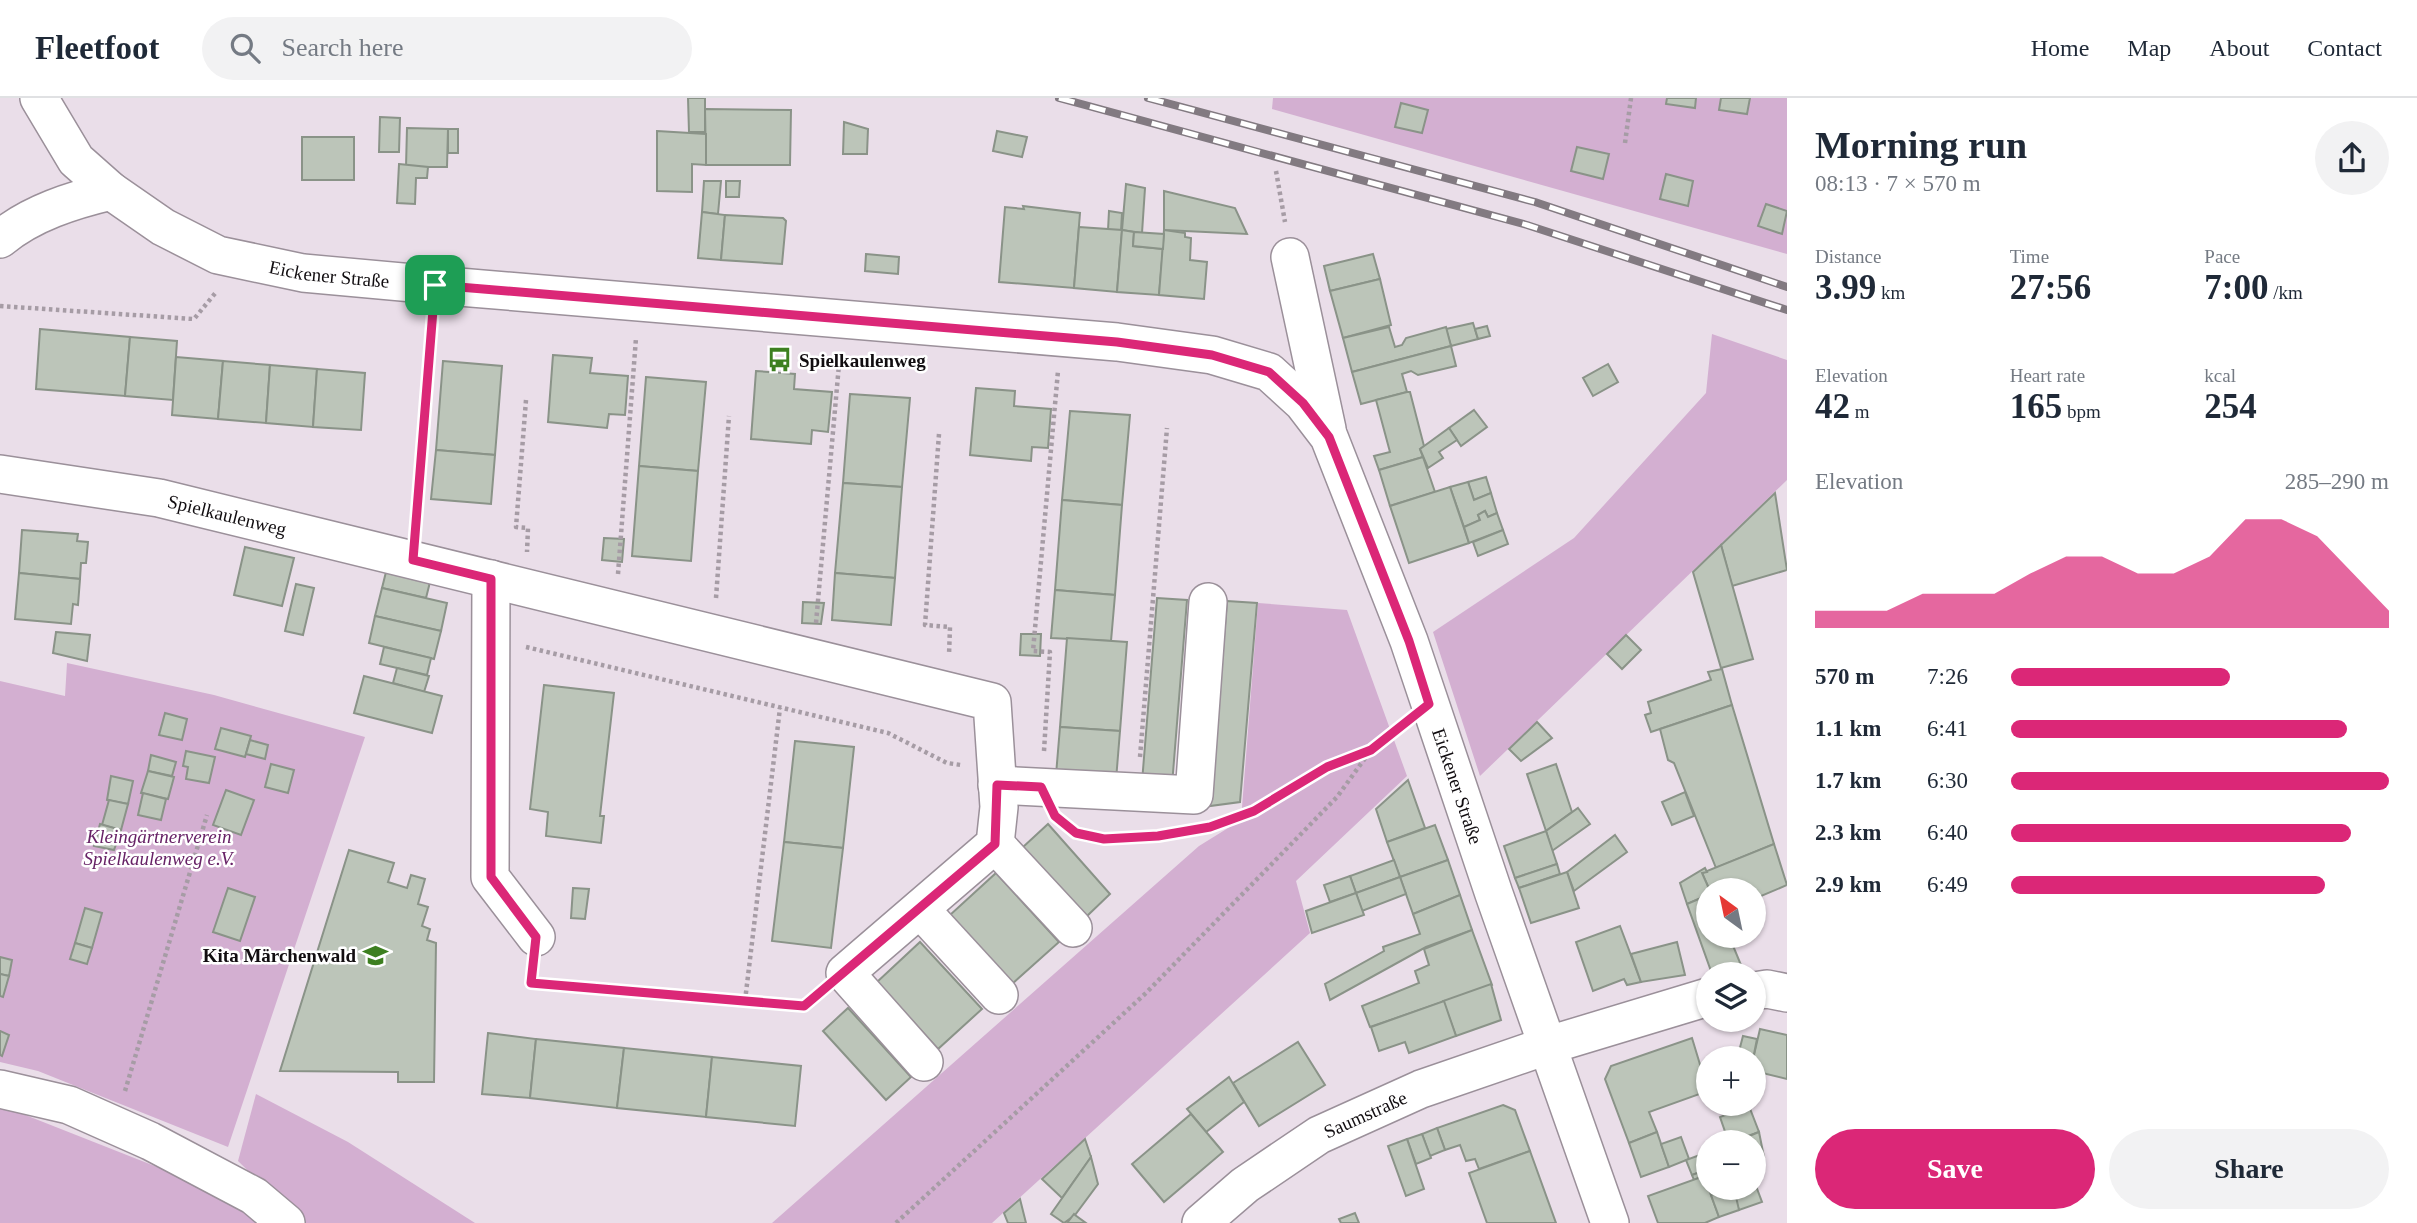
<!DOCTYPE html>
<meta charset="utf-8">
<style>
:root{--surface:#fff;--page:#f2f2f3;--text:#1f2937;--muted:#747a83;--line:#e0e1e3;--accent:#db2777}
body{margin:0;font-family:Georgia,serif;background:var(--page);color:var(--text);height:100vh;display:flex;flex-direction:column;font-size:26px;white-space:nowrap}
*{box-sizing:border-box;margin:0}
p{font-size:23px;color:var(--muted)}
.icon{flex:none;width:38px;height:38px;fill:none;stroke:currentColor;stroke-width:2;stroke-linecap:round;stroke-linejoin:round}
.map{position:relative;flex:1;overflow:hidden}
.side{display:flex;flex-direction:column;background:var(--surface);width:630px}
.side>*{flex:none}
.needle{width:46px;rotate:327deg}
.controls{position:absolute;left:1696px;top:780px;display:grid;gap:14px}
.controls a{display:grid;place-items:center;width:70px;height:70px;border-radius:50%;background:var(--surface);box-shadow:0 2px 5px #0004;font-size:35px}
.pin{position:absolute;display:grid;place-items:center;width:60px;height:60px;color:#fff;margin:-30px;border-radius:14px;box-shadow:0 4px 10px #0006}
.round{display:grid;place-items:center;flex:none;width:74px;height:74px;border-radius:37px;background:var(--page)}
.overview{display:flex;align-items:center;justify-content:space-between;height:119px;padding:0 28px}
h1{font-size:38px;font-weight:700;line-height:52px}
.stats{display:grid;grid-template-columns:repeat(3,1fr);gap:10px;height:119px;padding:7px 28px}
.stats div{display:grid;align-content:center}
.stats b{font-size:35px;font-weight:700}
.stats small{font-size:19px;font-weight:400}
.stats p{font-size:19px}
.chart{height:196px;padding:14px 28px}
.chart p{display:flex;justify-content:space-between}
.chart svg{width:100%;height:126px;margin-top:7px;fill:var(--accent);opacity:.7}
.cta{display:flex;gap:14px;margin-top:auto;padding:14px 28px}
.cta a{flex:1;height:80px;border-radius:42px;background:var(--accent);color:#fff;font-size:28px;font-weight:700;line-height:80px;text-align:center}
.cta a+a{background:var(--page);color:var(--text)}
ul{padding:0 28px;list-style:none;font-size:23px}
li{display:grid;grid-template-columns:112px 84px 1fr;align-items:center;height:52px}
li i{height:18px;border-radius:9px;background:var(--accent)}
header{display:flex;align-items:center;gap:42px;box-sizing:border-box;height:98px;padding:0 35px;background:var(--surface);border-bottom:2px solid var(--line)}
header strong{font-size:33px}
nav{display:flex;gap:38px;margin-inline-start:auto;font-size:24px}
.search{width:490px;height:63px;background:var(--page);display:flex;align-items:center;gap:18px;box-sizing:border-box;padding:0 24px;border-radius:38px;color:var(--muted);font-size:26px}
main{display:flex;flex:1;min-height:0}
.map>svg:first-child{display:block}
.green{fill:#d3afd1}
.building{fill:#bcc5b9;stroke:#8a9388;stroke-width:2}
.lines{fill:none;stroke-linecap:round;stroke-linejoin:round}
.minor-casing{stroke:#9b909a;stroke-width:40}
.path{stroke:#a69ca5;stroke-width:4.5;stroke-dasharray:3.5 3.5;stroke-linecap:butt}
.minor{stroke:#fff;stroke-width:37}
.rail-casing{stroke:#827a81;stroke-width:8}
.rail{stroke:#fff;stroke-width:5;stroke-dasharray:16;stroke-linecap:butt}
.route-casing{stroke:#fff;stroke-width:14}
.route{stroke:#db2777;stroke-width:9}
.labels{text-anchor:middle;stroke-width:5;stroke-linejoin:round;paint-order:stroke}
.street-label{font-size:19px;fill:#110d10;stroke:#fff}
.poi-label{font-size:19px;font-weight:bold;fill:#110d10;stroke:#fff;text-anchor:start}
.park-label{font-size:19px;font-style:italic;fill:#672266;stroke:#fff}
</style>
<header>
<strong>Fleetfoot</strong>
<div class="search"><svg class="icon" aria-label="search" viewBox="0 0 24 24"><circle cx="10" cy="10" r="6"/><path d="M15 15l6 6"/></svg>Search here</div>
<nav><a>Home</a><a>Map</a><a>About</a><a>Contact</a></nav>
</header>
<main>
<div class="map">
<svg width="1787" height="1125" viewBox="0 0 1787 1125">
<rect width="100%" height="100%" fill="#eadee9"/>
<!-- green -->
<g class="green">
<path d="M1273,0h514v156l-515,-145z"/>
<path d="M1712,236l75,26v120l-307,296 -47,-144 141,-94 132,-145z"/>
<path d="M1258,505l89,7 60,166 -111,105 14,52 -318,290h-220l427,-377 42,-26z"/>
<path d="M67,565l147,32 151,42 -137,410 -190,-76 -38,-9v-381l65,15z"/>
<path d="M256,996l92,48 127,81h-173l-64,-62z"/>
<path d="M0,1007l180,71 71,38 10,9h-261z"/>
</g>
<!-- building -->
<g class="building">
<path d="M688,0h17v34h-16z"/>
<path d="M1667,0h29l-1,10 -29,-4z"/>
<path d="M1721,0h29l-3,16 -28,-4z"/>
<path d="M1401,5l27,7 -6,23 -27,-6z"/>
<path d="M705,11l86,1 -1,55h-84z"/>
<path d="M380,19l20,1 -1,34h-20z"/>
<path d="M844,24l24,7 -1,25h-24z"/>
<path d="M407,30l41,1 -1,38h-41z"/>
<rect x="448" y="31" width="10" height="24"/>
<path d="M657,33l49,3v31l-14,-1v28l-35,-1z"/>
<path d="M997,33l30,6 -5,20 -29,-6z"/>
<rect x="302" y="39" width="52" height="43"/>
<path d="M1577,49l32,7 -6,25 -32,-8z"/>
<path d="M399,66l29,3 -1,11h-11l-1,26 -18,-1z"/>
<path d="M1666,76l27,7 -5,25 -28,-7z"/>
<path d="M704,83h17l-3,33 -16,-2z"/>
<path d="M726,83h14l-1,16h-13z"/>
<path d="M1126,86l19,4 -3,45 -20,-3z"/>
<path d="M1164,93l71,17 12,26 -83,-4z"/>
<path d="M1766,106l21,7 -5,23 -24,-8z"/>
<path d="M1023,108l57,7 -6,75 -75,-6 6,-75 19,2z"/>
<path d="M1109,113l13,2 -1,18 -13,-1z"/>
<path d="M702,114l23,3 -4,45 -23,-2z"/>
<path d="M725,117l58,3 3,3 -4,43 -61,-4z"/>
<path d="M1079,129l43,3 -5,62 -43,-4z"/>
<path d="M1122,132l12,2 -1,14 30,3 -4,46 -42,-3z"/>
<path d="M1164,132l21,3v4l6,1 -1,22 17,2 -3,37 -45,-4z"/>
<path d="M1134,134l30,2 -1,15 -30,-3z"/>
<path d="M866,156l33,3 -1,17 -33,-3z"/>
<path d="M1373,156l7,25 -50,12 -6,-25z"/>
<path d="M1380,181l11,46 -48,13 -13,-47z"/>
<path d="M1473,225l5,16 -27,7 -5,-17z"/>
<path d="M1487,228l3,10 -12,3 -3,-10z"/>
<path d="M1389,229l6,20 7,-2 4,-7 40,-11 5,19 -99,26 -9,-34z"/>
<path d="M40,231l90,8 -5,59 -89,-7z"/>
<path d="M130,239l47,4 -4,59 -48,-4z"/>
<path d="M1451,248l5,20 -38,9 -7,-4 -9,3 5,18 -46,12 -9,-32z"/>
<path d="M553,257l39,3 -2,15 38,3 -3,39 -16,-1 -2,14 -59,-6z"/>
<path d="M176,259l47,4 -5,58 -46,-4z"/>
<path d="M223,263l47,4 -4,58 -48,-4z"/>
<path d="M443,263l59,5 -7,89 -59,-5z"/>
<path d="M1608,266l10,18 -25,14 -10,-18z"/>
<path d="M270,267l47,4 -4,58 -47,-4z"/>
<path d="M317,271l48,4 -4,57 -48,-3z"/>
<path d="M756,273l39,3 -1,15 38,3 -4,40 -16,-2 -1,14 -60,-5z"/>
<path d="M646,279l60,5 -8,89 -59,-5z"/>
<path d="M976,290l39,3 -1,15 37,3 -3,39 -16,-1 -1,14 -61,-6z"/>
<path d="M1407,294h3l14,54 -4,3 3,8 -44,13 -5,-14 16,-4 -14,-52z"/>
<path d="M850,296l60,4 -8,89 -59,-4z"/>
<path d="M1474,312l13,17 -26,19 -12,-18z"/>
<path d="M1070,313l60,4 -8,90 -60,-5z"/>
<path d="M1449,330l8,12 -18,12 4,6 -15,10 -8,-19z"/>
<path d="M436,352l59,5 -4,49 -60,-5z"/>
<path d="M1423,359l12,35 -45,14 -11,-36z"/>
<path d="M639,368l59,5 -7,90 -59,-5z"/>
<path d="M1486,379l5,16 -17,7 -6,-18z"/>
<path d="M1468,384l6,18 17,-7 6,20 -9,4 -3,-6 -7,4 2,5 -16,7 -14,-40z"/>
<path d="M843,385l59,4 -7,91 -60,-5z"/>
<path d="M1450,389l19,56 -60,20 -19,-57z"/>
<path d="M1775,395l12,77 -55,16 -11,-41z"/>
<path d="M1062,402l60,5 -7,90 -60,-5z"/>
<path d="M1485,413l3,6 9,-4 6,17 -34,13 -5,-16 16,-7 -2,-5z"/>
<path d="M22,432l56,4 -1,7 11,1 -2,21h-5l-1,16 -61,-6z"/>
<path d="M1503,432l5,14 -30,12 -5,-14z"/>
<path d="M604,440l20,1 -2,23 -20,-2z"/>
<path d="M1721,447l32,114 -32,9 -28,-96z"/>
<path d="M245,449l49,11 -12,48 -48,-11z"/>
<path d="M386,474l44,10 -4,16 -44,-10z"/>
<path d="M19,475l61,6 -2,26 -5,-1 -2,20 -56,-5z"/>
<path d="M835,475l60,5 -4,47 -59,-5z"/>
<path d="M296,486l18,4 -11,47 -18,-4z"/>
<path d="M382,490l65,15 -6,28 -66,-15z"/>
<path d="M1055,492l60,5 -4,46 -60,-3z"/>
<path d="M1157,500l30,2 -15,185 -30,-3z"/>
<path d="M1227,503l30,2 -17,199 -30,4z"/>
<path d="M803,504l21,1 -3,21 -19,-1z"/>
<path d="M375,518l66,15 -7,28 -65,-16z"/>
<path d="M56,534l34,3 -3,26 -34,-8z"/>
<path d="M1021,536h20l-1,22 -20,-1z"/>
<path d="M1626,537l15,15 -19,19 -15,-15z"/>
<path d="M1067,540l60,4 -7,89 -60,-4z"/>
<path d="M384,549l47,11 -4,17 -47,-11z"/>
<path d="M397,570l32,8 -5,16 -31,-9z"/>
<path d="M1722,571l10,36 -81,27 -6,-17 6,-2 -3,-11 63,-22 -3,-8z"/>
<path d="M364,578l78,20 -10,37 -78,-20z"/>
<path d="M544,587l70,8 -14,123h4l-3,27 -55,-7 2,-24 -18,-3z"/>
<path d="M1732,607l42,139 -58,24 -42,-105 -6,-3 -8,-31z"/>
<path d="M165,615l22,6 -5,21 -23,-5z"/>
<path d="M1537,624l15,16 -31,23 -12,-12z"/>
<path d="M1060,629l60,4 -4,49 -60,-5z"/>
<path d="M221,630l30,8 -6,21 -30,-8z"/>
<path d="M250,642l18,5 -3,14 -19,-5z"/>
<path d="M795,643l59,6 -11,101 -59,-6z"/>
<path d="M186,653l29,6 -6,26 -23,-4 2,-12 -5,-1z"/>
<path d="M151,657l25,7 -4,14 -24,-5z"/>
<path d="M271,666l23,6 -6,23 -23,-6z"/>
<path d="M1556,666l16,48 -26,19 -19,-57z"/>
<path d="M148,673l26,6 -6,22 -27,-6z"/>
<path d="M111,678l22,5 -5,23 -21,-4z"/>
<path d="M1408,682l17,48 -38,14 -11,-33z"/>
<path d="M226,692l28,10 -13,35 -28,-10z"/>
<path d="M1685,694l9,24 -22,9 -10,-23z"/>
<path d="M143,695l23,6 -5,21 -23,-5z"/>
<path d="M109,702l19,4 -7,26 -19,-5z"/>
<path d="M1578,710l12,16 -38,27 -6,-20z"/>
<path d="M100,726l21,6 -7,20 -20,-4z"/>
<path d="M1048,726l62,70 -24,23 -63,-70z"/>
<path d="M1435,727l13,35 -48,17 -13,-35z"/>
<path d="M1546,733l11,33 -42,14 -11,-32z"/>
<path d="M1615,737l12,17 -53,39 -7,-19z"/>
<path d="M784,744l59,6 -12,100 -59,-7z"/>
<path d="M1774,746l13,41 -33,14v-8h-44l-8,-18z"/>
<path d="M349,752l45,13 -6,19 19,6 4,-13 14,4 -7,25 10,3 -6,19 8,3 -3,11 9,3 -2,139h-36v-10l-118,-1z"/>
<path d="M1394,762l6,17 -44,16 -6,-17z"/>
<path d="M1448,762l12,35 -47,19 -13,-37z"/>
<path d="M1557,766l3,10 -41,14 -4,-10z"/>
<path d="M1705,770l2,4 -5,1 8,18 -2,4 -21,9 -7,-21z"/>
<path d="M1567,774l12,36 -48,15 -12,-35z"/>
<path d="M996,775l63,69 -47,42 -62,-69z"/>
<path d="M1350,778l6,17 -26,9 -6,-17z"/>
<path d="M1400,779l6,17 -44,17 -6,-18z"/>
<path d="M228,790l27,9 -15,44 -27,-9z"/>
<path d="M573,790l16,1 -4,30 -14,-1z"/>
<path d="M1356,795l8,22 -52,18 -6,-22z"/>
<path d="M1460,797l12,35 -46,17 -96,53 -5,-16 59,-33 -1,-4 37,-13 -7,-20z"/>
<path d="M1708,797v41h21l12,29 -30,6 -24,-67z"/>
<path d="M85,810l17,5 -10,35 -17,-5z"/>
<path d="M1620,828l21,56 -14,3 -3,-6 -31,12 -17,-49z"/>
<path d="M1472,832l20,55 -122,42 -8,-21 57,-23 -4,-12 14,-6 -5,-16z"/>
<path d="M920,844l62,67 -44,40 -61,-67z"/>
<path d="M1677,844l8,33 -44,7 -10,-28z"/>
<path d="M75,845l17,5 -5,16 -17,-5z"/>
<path d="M0,859l12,3 -3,16 -9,-2z"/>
<path d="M0,876l9,2 -6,21 -3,-1z"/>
<path d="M1491,886l10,36 -45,16 -13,-35z"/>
<path d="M1444,903l12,35 -47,17 -4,-11 -26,9 -8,-24z"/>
<path d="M848,910l63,69 -25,23 -63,-69z"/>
<path d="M1760,931l27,6v44l-33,-8 -1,-12z"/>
<path d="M0,933l9,4 -7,21 -2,-1z"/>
<path d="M488,935l48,6 -6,59 -48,-4z"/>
<path d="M1743,938l14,3 -4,20h-16z"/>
<path d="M1692,940l16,53 -59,21 8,20 -28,11 -24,-64 6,-13z"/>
<path d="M536,941l88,9 -7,60 -87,-10z"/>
<path d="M1298,944l27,43 -66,41 -26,-43z"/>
<path d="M624,950l88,9 -6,60 -89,-9z"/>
<path d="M712,959l89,9 -6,60 -89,-9z"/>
<path d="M1229,979l15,25 -38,30 -19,-23z"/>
<path d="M1503,1007l12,5 15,41 -51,18 -4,-10 -9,2 -6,-16 -15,5 -8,-22z"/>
<path d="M1749,1008l10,26 -30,11 -9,-26z"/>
<path d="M1191,1016l32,38 -59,50 -32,-38z"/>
<path d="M1437,1030l8,22 -15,6 -8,-22z"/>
<path d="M1657,1034l12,35 -28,10 -12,-34z"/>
<path d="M1759,1034l5,25 -10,3v-17h-22z"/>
<path d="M1422,1036l9,24 -15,6 -9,-25z"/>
<path d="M1681,1039l8,22 -20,8 -8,-23z"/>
<path d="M1085,1041l6,18 -29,41 -20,-19z"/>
<path d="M1407,1041l17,50 -18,7 -18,-50z"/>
<path d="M1530,1053l26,72h-69l-18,-50z"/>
<path d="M1708,1054v17l-16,6 -6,-15z"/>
<path d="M1091,1059l7,27 -23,31 -11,8 -13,-9z"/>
<path d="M1708,1071v17l-4,-10 -10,4 -2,-5z"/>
<path d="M1704,1078l15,41 -14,6h-47l-10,-27z"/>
<path d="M1756,1088l6,16 -23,8 -5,-15z"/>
<path d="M1728,1090h6l5,22 -20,7 -8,-22z"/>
<path d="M1020,1101l6,24h-18l-4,-10z"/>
<path d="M1355,1115l4,10h-18l-2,-4z"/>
<path d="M1074,1116l1,1 11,8h-19z"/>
</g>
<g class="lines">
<defs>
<g id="minor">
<path id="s1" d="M39,0l37,62 35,31 52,36 55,28 85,18 132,12 682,57 95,13 57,17 34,31 26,34 80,204 85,253 116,329"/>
<path d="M0,141c31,-26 73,-39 111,-48"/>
<path d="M1290,159l37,172"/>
<path id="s2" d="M0,376l159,24 833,204 7,105 -4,37 -150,129 79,89"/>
<path d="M491,481l-1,298 46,60"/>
<path d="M997,687l197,10 14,-193"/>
<path d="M995,746l78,84"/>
<path d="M920,811l79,86"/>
<path d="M1754,893l13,-2 20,4"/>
<path d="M0,991l69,16 81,36 104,55 32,27"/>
<path id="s3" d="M1201,1125l44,-38 74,-50 102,-46 128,-44 159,-48"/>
</g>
</defs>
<!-- minor casing -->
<use href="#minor" class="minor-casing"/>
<!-- path -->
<g class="path">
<path d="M1625,45l6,-45"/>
<path d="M1276,73l9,51"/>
<path d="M0,208l194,13 23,-28"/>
<path d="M526,302l-10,127 12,1 -1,24"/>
<path d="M939,336l-14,191 25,2 -1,28"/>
<path d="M416,427l16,-204"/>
<path d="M618,476l18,-236"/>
<path d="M716,500l13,-182"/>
<path d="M816,525l24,-270"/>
<path d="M526,549l362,86 59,30 14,2"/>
<path d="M1044,653l6,-99 -17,-1 25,-280"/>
<path d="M1140,659l27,-329"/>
<path d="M1218,726l36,-13 73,-44 44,-17"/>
<path d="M1068,729c28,20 76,12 108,6"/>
<path d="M532,874l-1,11 273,22 14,-11"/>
<path d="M745,903l35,-293"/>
<path d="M125,993l82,-276"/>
<path d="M896,1125l250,-230 191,-196 34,-47 30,-24"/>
</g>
<!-- minor -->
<use href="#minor" class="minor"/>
<defs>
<g id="rail">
<path d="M1059,0l468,127 260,85"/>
<path d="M1148,0l387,104 252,85"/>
</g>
</defs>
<!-- rail casing -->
<use href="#rail" class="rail-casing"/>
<!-- rail -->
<use href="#rail" class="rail"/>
</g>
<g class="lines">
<defs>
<path id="route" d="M435,187l682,57 95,13 57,17 34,31 26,34 80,204 20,63 -58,46 -44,17 -73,44 -44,16 -52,9 -54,3 -28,-6 -21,-17 -14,-29 -44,-2 -2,59 -191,162 -273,-23 5,-46 -45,-60v-298l-78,-19z"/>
</defs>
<!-- route casing -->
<use href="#route" class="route-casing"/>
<!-- route -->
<use href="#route" class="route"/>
</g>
<!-- icons -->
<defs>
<symbol id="bus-bare" viewBox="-9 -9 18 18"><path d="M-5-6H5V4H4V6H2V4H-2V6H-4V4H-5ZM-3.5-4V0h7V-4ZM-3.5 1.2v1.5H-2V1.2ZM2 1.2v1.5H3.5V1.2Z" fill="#3d7f20" stroke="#fff" stroke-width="2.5" paint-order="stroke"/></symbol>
<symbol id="school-bare" viewBox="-9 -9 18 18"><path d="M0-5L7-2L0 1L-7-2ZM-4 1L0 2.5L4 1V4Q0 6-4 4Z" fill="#3d7f20" stroke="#fff" stroke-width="2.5" paint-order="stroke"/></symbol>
</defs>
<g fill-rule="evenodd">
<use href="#bus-bare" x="762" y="244" width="35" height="35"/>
<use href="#school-bare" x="358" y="840" width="35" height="35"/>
</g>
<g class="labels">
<!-- street labels -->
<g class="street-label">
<text dy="7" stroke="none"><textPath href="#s1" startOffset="357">Eickener Straße</textPath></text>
<text dy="7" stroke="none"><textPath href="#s2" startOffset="231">Spielkaulenweg</textPath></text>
<text dy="7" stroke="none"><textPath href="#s1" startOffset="1764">Eickener Straße</textPath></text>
<text dy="7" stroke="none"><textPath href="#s3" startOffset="198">Saumstraße</textPath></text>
</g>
<!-- poi labels -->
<g class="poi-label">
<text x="799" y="269">Spielkaulenweg</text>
<text x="356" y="864" text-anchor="end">Kita Märchenwald</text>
</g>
<!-- park labels -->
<g class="park-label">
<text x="159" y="745">Kleingärtnerverein<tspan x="159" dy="22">Spielkaulenweg e.V.</tspan></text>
</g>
</g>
</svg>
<div class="controls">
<a><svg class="needle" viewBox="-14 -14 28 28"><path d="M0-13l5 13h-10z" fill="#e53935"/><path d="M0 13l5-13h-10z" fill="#747a83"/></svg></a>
<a><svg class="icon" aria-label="layers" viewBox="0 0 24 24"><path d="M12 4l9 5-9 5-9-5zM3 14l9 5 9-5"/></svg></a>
<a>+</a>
<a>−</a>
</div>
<div class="pin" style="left:435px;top:187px;background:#1e9e55"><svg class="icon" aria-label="arrive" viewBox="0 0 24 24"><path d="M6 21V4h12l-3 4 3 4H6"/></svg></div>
</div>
<section class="side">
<div class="overview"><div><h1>Morning run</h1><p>08:13 · 7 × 570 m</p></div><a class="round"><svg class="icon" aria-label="share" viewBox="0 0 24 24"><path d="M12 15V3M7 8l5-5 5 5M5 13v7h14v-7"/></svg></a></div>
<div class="stats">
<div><p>Distance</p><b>3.99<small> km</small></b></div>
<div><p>Time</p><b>27:56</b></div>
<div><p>Pace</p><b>7:00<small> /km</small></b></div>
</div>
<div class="stats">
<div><p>Elevation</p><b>42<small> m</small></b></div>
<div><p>Heart rate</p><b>165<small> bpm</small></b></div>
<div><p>kcal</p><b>254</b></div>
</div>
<div class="chart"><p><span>Elevation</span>285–290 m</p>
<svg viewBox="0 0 160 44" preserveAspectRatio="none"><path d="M0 44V38L10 38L20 38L30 32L40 32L50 32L60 25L70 19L80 19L90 25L100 25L110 19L120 6L130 6L140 12L150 25L160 38V44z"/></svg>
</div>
<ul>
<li><b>570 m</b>7:26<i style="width:58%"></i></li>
<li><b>1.1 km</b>6:41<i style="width:89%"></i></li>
<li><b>1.7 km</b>6:30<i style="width:100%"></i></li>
<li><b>2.3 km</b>6:40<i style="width:90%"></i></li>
<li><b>2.9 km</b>6:49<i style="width:83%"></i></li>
</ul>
<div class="cta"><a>Save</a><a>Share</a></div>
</section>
</main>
